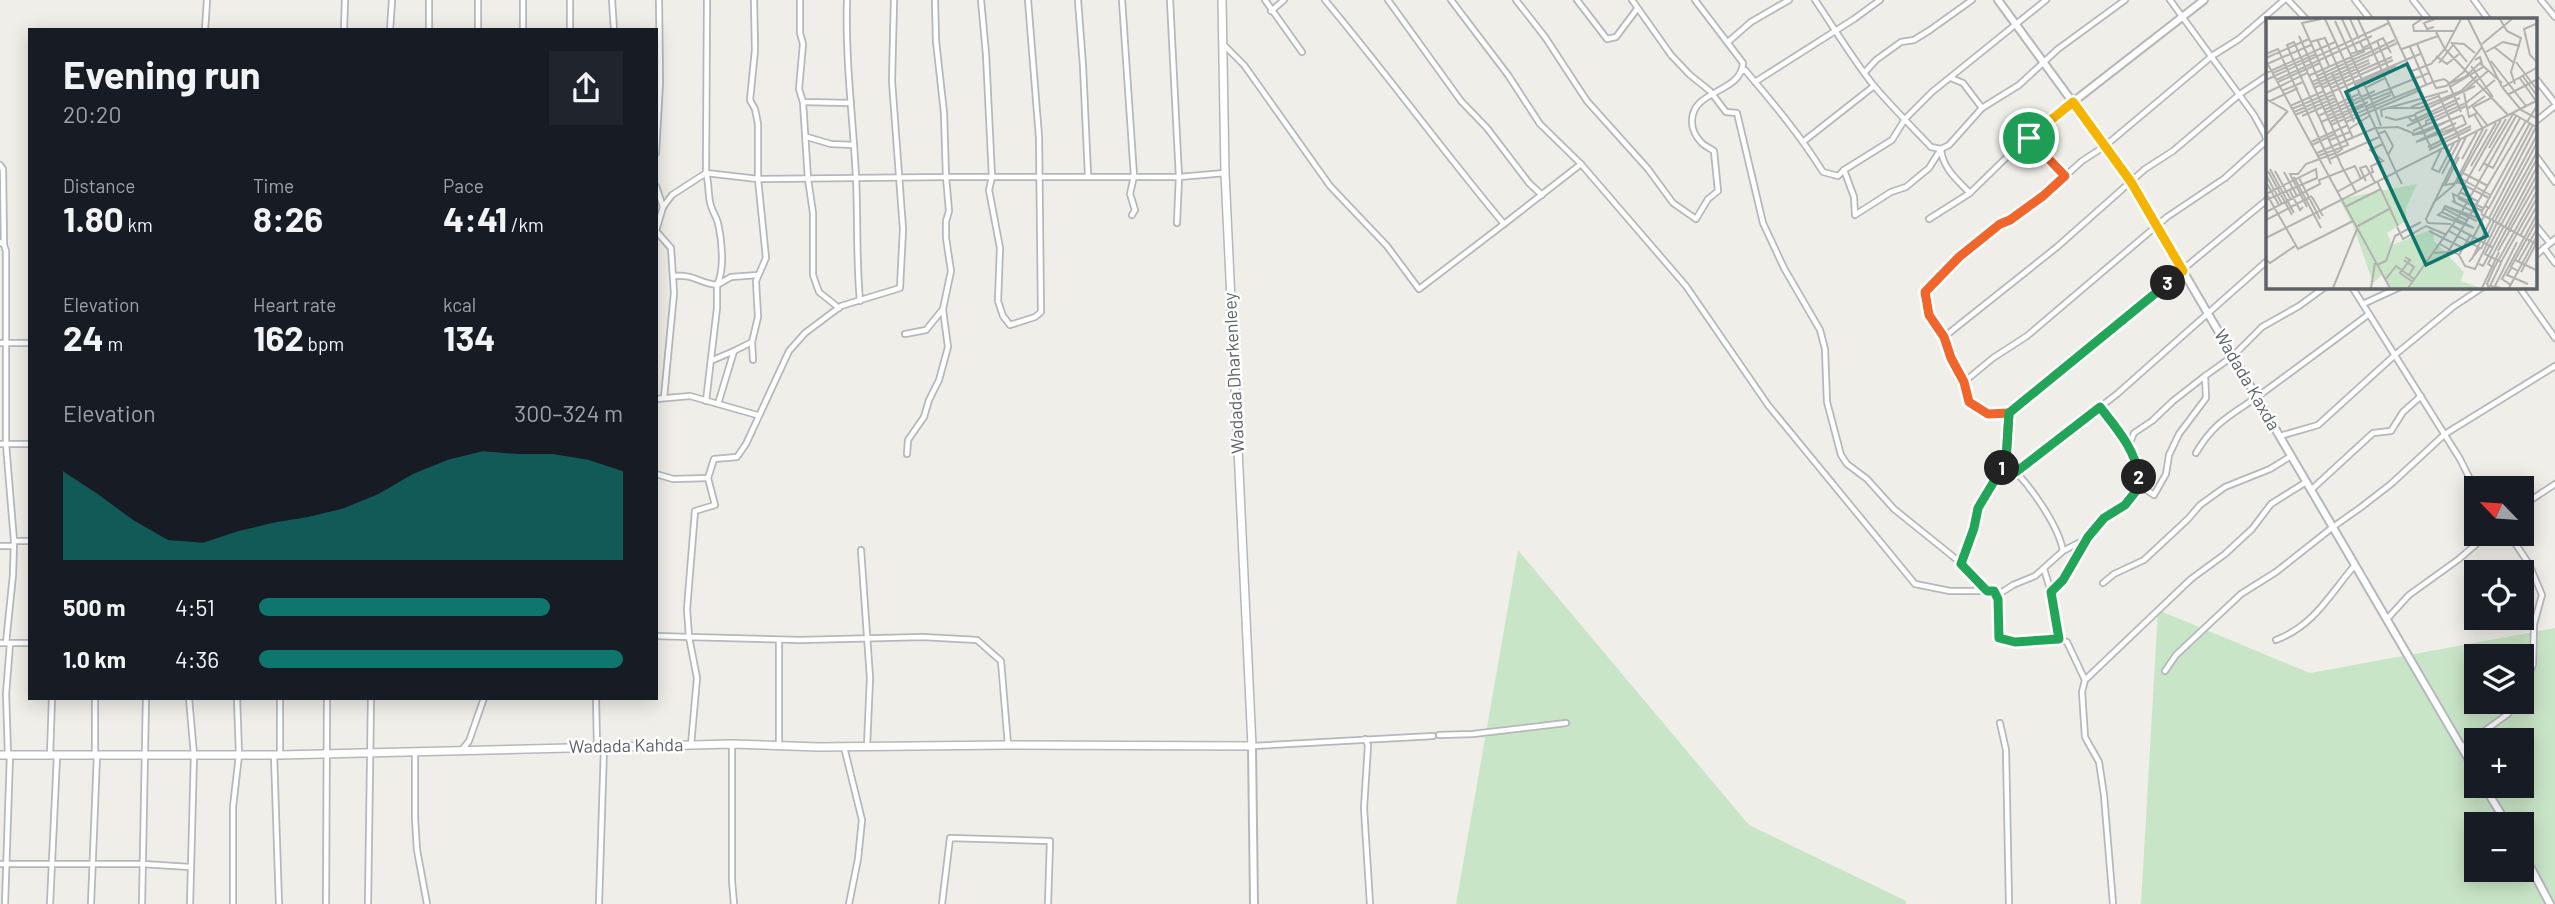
<!DOCTYPE html>
<meta charset="utf-8">
<style>
:root{--surface:#171b24;--page:#20242c;--text:#f1f3f6;--muted:#9ea1a6;--accent:#0f766e}
body{margin:0;font-family:Barlow,sans-serif;background:var(--page);color:var(--text);height:100vh;display:flex;flex-direction:column;font-size:26px;white-space:nowrap}
*{box-sizing:border-box;margin:0}
p{font-size:23px;color:var(--muted)}
.icon{flex:none;width:38px;height:38px;fill:none;stroke:currentColor;stroke-width:2;stroke-linecap:round;stroke-linejoin:round}
.map{position:relative;flex:1;overflow:hidden}
.side{position:absolute;left:28px;top:28px;width:630px;height:672px;display:flex;flex-direction:column;background:var(--surface);border-radius:0px;box-shadow:0 4px 18px #0003}
.side>*{flex:none}
.needle{width:46px;rotate:295deg}
.buttons{position:absolute;left:2464px;top:476px;display:grid;gap:14px}
.buttons a{display:grid;place-items:center;width:70px;height:70px;border-radius:0px;background:var(--surface);box-shadow:0 4px 18px #0003;font-size:35px}
.pin{position:absolute;display:grid;place-items:center;width:60px;height:60px;color:#fff;margin:-30px;border:4px solid #fff;border-radius:50%;box-shadow:0 2px 7px #0007}
.km{position:absolute;width:35px;height:35px;margin:-18px;border-radius:50%;background:#222;color:#fff;font-size:19px;line-height:35px;text-align:center}
.round{display:grid;place-items:center;flex:none;width:74px;height:74px;border-radius:0px;background:var(--page)}
.head{display:flex;align-items:center;justify-content:space-between;height:119px;padding:0 35px}
h1{font-size:38px;font-weight:700;line-height:52px}
.stats{display:grid;grid-template-columns:repeat(3,1fr);gap:10px;height:119px;padding:7px 35px}
.stats div{display:grid;align-content:center}
.stats b{font-size:35px;font-weight:700}
.stats small{font-size:19px;font-weight:400}
.stats p{font-size:19px}
.chart{height:196px;padding:14px 35px}
.chart p{display:flex;justify-content:space-between}
.chart svg{width:100%;height:126px;margin-top:7px;fill:var(--accent);opacity:.7}
ul{padding:0 35px;list-style:none;font-size:23px}
li{display:grid;grid-template-columns:112px 84px 1fr;align-items:center;height:52px}
li i{height:18px;border-radius:9px;background:var(--accent)}
.map>svg:first-child{display:block}
.green{fill:#c9e5c7;fill-rule:evenodd}
.lines{fill:none;stroke-linecap:round;stroke-linejoin:round}
.minor-casing{stroke:#b5b8bb;stroke-width:8}
.tertiary-casing{stroke:#b5b8bb;stroke-width:10}
.secondary-casing{stroke:#b4b7bb;stroke-width:10}
.minor{stroke:#fff;stroke-width:4.5}
.tertiary{stroke:#fff;stroke-width:6}
.secondary{stroke:#fff;stroke-width:7}
.split-1-casing{stroke:#fff;stroke-width:14}
.split-2-casing{stroke:#fff;stroke-width:14}
.split-3-casing{stroke:#fff;stroke-width:14}
.split-4-casing{stroke:#fff;stroke-width:14}
.split-1{stroke:#f0652b;stroke-width:9}
.split-2{stroke:#22a559;stroke-width:9}
.split-3{stroke:#22a559;stroke-width:9}
.split-4{stroke:#f5b400;stroke-width:9}
.labels{text-anchor:middle;stroke-width:5;stroke-linejoin:round;paint-order:stroke}
.street-label{font-size:18px;fill:#5f6367;stroke:#fff}
.inset-road{fill:none;stroke:#b2b2b0;stroke-width:2}
.view{fill:#0f766e;fill-opacity:0.15;stroke:#0f766e;stroke-width:3.5}
.inset-edge{fill:none;stroke:#5f6367;stroke-width:3.5}
</style>
<div class="map">
<svg width="2555" height="904" viewBox="0 0 2555 904">
<rect width="100%" height="100%" fill="#f0eee8"/>
<!-- green -->
<g class="green">
<path d="M1518,550l231,275 157,76v3h-450z"/>
<path d="M2158,610l152,63 245,-45v276h-414zM2476,656h46v46h-46zM2476,740h46v46h-46zM2476,824h46v46h-46z"/>
</g>
<g class="lines">
<defs>
<g id="minor">
<path d="M570,0v30"/>
<path d="M612,0l2,30"/>
<path d="M800,0v33l3,11 -4,45 4,13 48,1"/>
<path d="M847,0c-2,59 6,118 9,177 2,42 0,82 4,124"/>
<path d="M981,0l5,54 6,123 -3,13 11,58 -2,53 5,15 7,9 25,-8 6,-5 -2,-175 -11,-137"/>
<path d="M1078,0l5,66 5,109"/>
<path d="M1122,0l12,176 -4,18 5,16 -3,5"/>
<path d="M1170,0l9,177 -2,46"/>
<path d="M1265,0l37,52"/>
<path d="M1388,0l73,101 26,27 42,55 13,12"/>
<path d="M1451,0l57,75 32,49 41,40 105,122 82,119 147,179 35,7h36"/>
<path d="M1516,0l29,37 42,64 61,68 25,34 23,16 12,-20 10,-8 -4,-40c-4,-3 -10,-5 -13,-9 -5,-5 -9,-13 -9,-20 -1,-33 49,-28 51,-59l-48,-63"/>
<path d="M1577,0l30,39 9,-2 21,-28"/>
<path d="M1632,0l39,55 19,20 20,16 16,21 11,1 26,110 21,45 36,62 5,19 2,53 14,53 6,9 20,15 27,30 67,54 26,28h8l3,8 1,39 16,4 44,-3 -8,-47 12,-12 25,-43 16,-19 21,-13 15,-19 -3,-23 -8,-18 5,-12 18,-12 21,-20 32,-25"/>
<path d="M1815,0c20,29 38,60 60,87 18,21 37,40 56,60l10,2 8,-4 33,-37 37,-23 39,-36 67,-49"/>
<path d="M2170,0l84,115 11,20 3,12"/>
<path d="M2288,0l18,19"/>
<path d="M2355,0l15,19"/>
<path d="M2413,0l15,19"/>
<path d="M2474,0l14,19"/>
<path d="M2541,0l14,17"/>
<path d="M1271,11l13,-11"/>
<path d="M205,30l2,-30"/>
<path d="M344,30l1,-30"/>
<path d="M390,30l2,-30"/>
<path d="M429,30v-30"/>
<path d="M478,30v-30"/>
<path d="M523,30v-30"/>
<path d="M1728,42l23,-20 38,-22"/>
<path d="M1223,44l21,21 86,121 57,60 32,43 85,-65c-61,-73 -118,-151 -179,-224"/>
<path d="M1742,71l3,-1c28,33 55,65 78,102l15,4 6,-6"/>
<path d="M1866,71l10,-11 25,-18 13,-2 16,-10 42,-30"/>
<path d="M1951,78l12,5 19,25"/>
<path d="M2536,79l19,24"/>
<path d="M1755,82l99,-63 26,-19"/>
<path d="M803,102l5,77 5,34v62l6,17 20,16"/>
<path d="M2536,121l19,-15"/>
<path d="M807,137l24,7 23,1"/>
<path d="M2029,138l36,38"/>
<path d="M1804,141l70,-55"/>
<path d="M656,153l4,-71 -1,-82"/>
<path d="M2536,156l19,26"/>
<path d="M0,165l3,4 1,75"/>
<path d="M656,186l7,21"/>
<path d="M1970,193c-13,-13 -28,-26 -29,-44l-12,19 -23,19 -15,5 -36,23 -1,-18 -10,-27 48,-30 13,-21 27,-27 114,-92"/>
<path d="M2268,199l-259,214 -3,48 10,11 101,-78 151,-134"/>
<path d="M1929,219l41,-26 44,-43 59,-48"/>
<path d="M1504,224l77,-60"/>
<path d="M2536,226l14,17"/>
<path d="M0,242l4,3 2,6v193l8,97 -1,34 -7,68"/>
<path d="M2544,248l11,15"/>
<path d="M2536,255l19,-16"/>
<path d="M673,276c21,-2 26,7 44,9 8,-16 5,-45 1,-62 -2,-7 -7,-14 -8,-21 -2,-10 -1,-19 -4,-29l1,-173"/>
<path d="M2352,287l108,172 16,32"/>
<path d="M2519,287l36,51"/>
<path d="M2363,304l37,-17"/>
<path d="M905,334l21,-4 17,-21 8,-38 -5,-33v-17l3,-10 -3,-34h233l46,-4"/>
<path d="M1944,337l-15,-22 -4,-22 34,-36 41,-33 10,-4 33,-24 39,-35 23,-15 107,-90 27,-17 45,-39"/>
<path d="M752,342l6,-25 -2,-36 10,-23 -8,-79v-55l-3,-15 -5,-9 5,-50 -1,-50"/>
<path d="M0,343h30"/>
<path d="M713,360l21,-9"/>
<path d="M1964,382l29,-24 34,-22 140,-119 58,-39 40,-36"/>
<path d="M664,397l10,-104 -3,-45 -15,-17 7,-24 9,-12 34,-22 52,6 188,-2 -2,-64 -8,-72 -1,-41"/>
<path d="M656,399l34,-3 67,19"/>
<path d="M706,401l11,-93v-23l14,-8 27,-2"/>
<path d="M718,404l16,-53 18,-9 1,18"/>
<path d="M2100,407l28,38"/>
<path d="M2009,413l-21,1 -19,-12c-6,-23 -17,-43 -25,-65l113,-90 88,-78 28,-18 67,-57 28,-19"/>
<path d="M2280,436l38,-11 78,-71 57,-47 30,-20"/>
<path d="M0,444h30"/>
<path d="M2196,453c20,-35 42,-41 72,-64 34,-25 68,-50 101,-75"/>
<path d="M907,454l1,-14 16,-23 5,-17 10,-20 9,-33 -5,-37"/>
<path d="M2016,472c17,18 43,55 47,79l21,-11"/>
<path d="M656,474l17,5 35,-1"/>
<path d="M2140,486l14,9 12,-21 3,-19 10,-21 27,-36 -1,-22 28,-20 29,-29 37,-21 26,-19"/>
<path d="M2311,490l62,-57 18,-2 12,-19 18,-16"/>
<path d="M2522,506l33,-22"/>
<path d="M2509,534l20,30 13,31 -8,29 -1,41 -11,22"/>
<path d="M14,541h16"/>
<path d="M0,546h12"/>
<path d="M861,550l9,128 -3,68"/>
<path d="M1961,563l13,-35 4,-20 28,-47"/>
<path d="M2044,569l7,23"/>
<path d="M2103,583l11,-9 30,-14 44,-41 12,-14 25,-18 45,-18 21,-13"/>
<path d="M1996,596l17,-11 22,-9 28,-25"/>
<path d="M2387,619l22,-24 50,-36 29,-25"/>
<path d="M656,636l33,1 -2,-28 8,-98 20,-6 -7,-27 6,-19 23,-2 9,-13 43,-93 16,-18 36,-27 59,-18 3,-59 -11,-148 2,-81"/>
<path d="M2059,639l8,3 18,38"/>
<path d="M2276,640c39,-15 53,-45 79,-75"/>
<path d="M0,643h30"/>
<path d="M2165,671l11,-16 65,-61 35,-22 57,-45 27,-19 31,-24 54,-50 110,-68"/>
<path d="M95,698v57"/>
<path d="M189,698l5,57 -4,149"/>
<path d="M280,698v57"/>
<path d="M596,698l1,48"/>
<path d="M2000,723l6,27 3,154"/>
<path d="M1439,735l34,-1 93,-11"/>
<path d="M1365,739l3,6 -4,63 6,96"/>
<path d="M691,745l6,-67 -8,-41 111,3 123,-3 54,3 24,21 7,84"/>
<path d="M732,745v136l2,23"/>
<path d="M779,745v-105"/>
<path d="M1253,746l180,-10"/>
<path d="M844,747l18,73 -4,39 -9,45"/>
<path d="M2462,747l46,-33 6,-12"/>
<path d="M461,751l8,-10 15,-43"/>
<path d="M415,752v66l2,32 10,54"/>
<path d="M8,754l-2,-60 4,-50"/>
<path d="M50,755l2,-57"/>
<path d="M274,755l5,149"/>
<path d="M0,864h142l48,3"/>
<path d="M5,904l5,-149"/>
<path d="M50,904l7,-148"/>
<path d="M91,904l6,-149"/>
<path d="M142,904l4,-206"/>
<path d="M233,904v-97l6,-52 -2,-57"/>
<path d="M326,904l1,-206"/>
<path d="M368,904l3,-206"/>
<path d="M599,904l5,-157"/>
<path d="M942,904l8,-66 100,3 -2,63"/>
<path d="M2113,904l-9,-109 -5,-33 -14,-25 -3,-45 3,-12 106,-101 34,-25 27,-25 19,-25 35,-22"/>
</g>
<g id="tertiary">
<path d="M1998,0l133,182 345,590"/>
<path d="M2073,102l131,-102"/>
<path d="M1252,746l2,158"/>
<path d="M2484,786l23,38"/>
<path d="M2522,851l28,53"/>
</g>
<path id="secondary" d="M0,755h280l452,-11 86,3 190,-2 244,1 -27,-573 -3,-173"/>
</defs>
<!-- minor casing -->
<use href="#minor" class="minor-casing"/>
<!-- tertiary casing -->
<use href="#tertiary" class="tertiary-casing"/>
<!-- secondary casing -->
<use href="#secondary" class="secondary-casing"/>
<!-- minor -->
<use href="#minor" class="minor"/>
<!-- tertiary -->
<use href="#tertiary" class="tertiary"/>
<!-- secondary -->
<use href="#secondary" class="secondary"/>
</g>
<g class="lines">
<defs>
<path id="split-1" d="M2002,468l4,-7 3,-48 -21,1 -19,-12 -5,-20 -13,-24 -7,-21 -15,-22 -4,-23 34,-35 41,-33 10,-4 33,-24 22,-20 -36,-38"/>
<path id="split-2" d="M2002,468l-24,40 -4,20 -13,36 26,27h7l4,8 1,39 16,4 44,-3 -8,-47 12,-12 25,-43 16,-19 21,-13 15,-19 -1,-9"/>
<path id="split-3" d="M2139,477c-4,-28 -22,-48 -39,-70l-84,65 -10,-11 3,-48 159,-130"/>
<path id="split-4" d="M2029,138l44,-36 58,80 52,89 -15,12"/>
</defs>
<!-- split-1 casing -->
<use href="#split-1" class="split-1-casing"/>
<!-- split-2 casing -->
<use href="#split-2" class="split-2-casing"/>
<!-- split-3 casing -->
<use href="#split-3" class="split-3-casing"/>
<!-- split-4 casing -->
<use href="#split-4" class="split-4-casing"/>
<!-- split-1 -->
<use href="#split-1" class="split-1"/>
<!-- split-2 -->
<use href="#split-2" class="split-2"/>
<!-- split-3 -->
<use href="#split-3" class="split-3"/>
<!-- split-4 -->
<use href="#split-4" class="split-4"/>
</g>
<g class="labels">
<!-- street labels -->
<g class="street-label">
<text transform="translate(1234 373) rotate(-93)" y="6">Wadada Dharkenleey</text>
<text transform="translate(2247 380) rotate(60)" y="6">Wadada Kaxda</text>
<text transform="translate(626 746) rotate(-1)" y="6">Wadada Kahda</text>
</g>
</g>
<!-- overview -->
<g transform="translate(2266 18)">
<rect width="271" height="271" fill="#f0eee8"/>
<path d="M151,166l-11,24v13l-19,12 5,12 41,-16 1,12 30,31 -3,9 20,7h-89l-10,-13 -9,8 -20,-58 -14,-26z" fill="#c9e5c7"/>
<path class="inset-road" d="M55,1l-19,4 51,115M59,1l71,153 142,-72M76,1l16,35M84,1l9,20M92,1l36,78M121,1l59,127M156,1l-9,6 1,6h41M195,1l-16,30 63,66M202,1l34,68 19,23 17,9M234,1l7,12 14,7 -10,34 4,12M272,5l-14,6 6,26 8,8M168,9l-7,2 -3,-6 11,-4M33,18l49,109 -30,11M51,21l12,27M44,24l15,-4 29,66M94,24l3,6 20,-10 8,15M185,24l16,20M185,25l13,1 11,9M151,26l16,38 11,-3 4,3 13,30M216,26l30,-25M144,29l16,37M228,29l20,16M136,31l36,-13M220,34l17,-10 17,4M0,36l12,-5 53,115M84,36l22,-7M100,36l29,-14M170,38l11,8 12,-10M101,39l30,-14M0,40l43,-19M0,43l124,227M225,43l35,45M250,44l22,29M173,45l14,-18M1,46l44,-19M105,48l21,-9M205,48l22,31M146,53l19,-7 14,-15 -9,-17M198,53l18,-24M0,55l69,-31M7,55l43,-19M66,55l22,49M256,57l16,22M42,58l57,-25M51,58l49,-22M253,59l17,24M0,62l123,-57M10,62l96,-44M12,64l42,-19M46,64l55,-25M183,66l16,-7 15,-14 22,20M47,67l56,-25M88,67l42,-19M97,67l27,-13 -13,-31M184,69l33,-20 -3,-10 -5,3M237,69l35,-20M48,70l56,-25M56,70l49,-22M65,70l62,-28M99,70l20,-10M16,73l21,-9M197,74l25,-21M0,75l41,-20M198,75l5,24 8,-4M243,76l29,-15M103,79l60,-24M0,81l21,12M105,82l20,-8M4,83l28,-13M24,88l34,-15M99,89l26,-12M145,89l28,-11 21,44 -18,34M124,90h30l41,-17 17,-16M26,91l128,-55M201,91l18,-13M58,92l35,-16M28,94l39,-17M246,95l26,15M149,96l60,-28M29,97l40,-17M36,98l34,-15M52,98l57,-25M61,98l42,-19M116,99l-1,-7 67,-19M119,99l11,3 19,-5 9,18 26,-13M143,100l3,3 48,-23M55,104l47,-20M64,104l34,-16M80,104l74,-32M261,104l11,-18M65,107l43,-19 -39,-85M160,107v-4l40,-18 29,-23M221,107l-14,-18 18,-9M115,108l-7,-20 59,-24 3,6 10,-2 19,-15M141,108l50,-23M109,110l23,-1 17,7 48,-19M188,110l-38,14 40,-19M83,111l20,-13M147,113l53,-25M112,116l7,-3 8,15 -5,9M0,117l22,-24M146,117l12,-2 7,15M175,118l25,-12 -3,-8M64,122l20,-8M45,124l37,-17M46,127l23,-11M162,129l43,-21M223,130l17,-29M163,132l42,-21M175,132l-9,19 7,3 15,-29M51,135l58,-25M193,139l-14,28 12,-2 30,-54M64,141l49,-22M196,141l15,-27M217,145l10,5 27,-50M205,148l25,-43M4,151l24,44M2,153l24,44M9,153l16,29M213,153l34,-57M18,154l13,24M197,155l25,13M0,157l16,29M28,159l27,51M33,160l21,41M194,160l30,17M111,163l21,45M0,164l13,23M109,164l-2,-3 -3,-6 -4,-7 -6,2 4,9 6,-4 3,-1 -2,-6 12,-5 -13,-11 13,-6M192,164l31,16M24,173l10,19 3,-3M71,174l27,-15 2,4M194,174l19,10M0,175l32,56 55,-28M0,176l50,-25 1,9 -51,22M192,178l43,-76M46,179l11,19M192,180l24,13M186,183l22,11M189,185l-2,-9 30,14M179,188l33,12M219,188l4,2 44,-83M41,189l-17,-33h8l8,-10 27,-10 2,-1 3,-1 3,-2 1,-1 -48,-107 -7,3 4,10 25,55 1,3 3,6 12,28 2,3 1,3 2,3 2,4 2,5 15,27M79,189l36,-18M177,190l25,13M0,194l54,-28 -1,-4 36,-14 6,13M176,194l32,16 -36,-13zM176,194l3,-6 32,15M215,195l49,-90M215,196l57,31M162,197l38,-78M223,200l47,-91M0,202l46,-24M226,202l46,-87M229,203l43,-80M232,205l40,-73M185,206l-23,-1 -2,-4 8,-17 20,-17 29,-56 -9,-15M235,206l-16,30 16,8 37,-66M185,207l41,22M235,207l37,-68M90,209l35,-19M131,209l6,12 23,-13 21,9M239,209l33,-62M242,210l30,-55M163,213l34,17M183,213l18,10 4,-7M254,218l18,-32M0,220l130,-66 6,12M174,226l19,11M204,226l18,-36M215,231l13,-28M232,233l40,-70M168,235l14,-1 78,-131M193,237l6,11 10,3 22,-46M193,237l8,-14 13,7 -11,14M139,239l5,3 -10,13 13,9M206,241l19,-40M0,242l4,3 25,-17M138,242l10,7 -5,8M249,242l23,11M252,244l20,-35M213,246l4,2 21,-40M111,247l9,-4 9,-25 26,-14M246,249l-5,8 21,9M228,250l-6,-4 19,-36M252,253l-7,-4 27,-48M255,254l15,-28M119,262l11,-14 18,13M245,267l-9,-6 36,-67M67,270l24,-59M105,270l4,-25M142,270l53,-75 55,-97M216,270l17,-36M223,270l-2,-4 7,-16 44,-79M228,270l23,-46M235,270l-11,-2 11,-23M243,270l29,-54"/>
<path class="view" d="M141,46l80,172 -61,29 -80,-173z"/>
<rect width="271" height="271" class="inset-edge"/>
</g>
</svg>
<div class="buttons">
<a><svg class="needle" viewBox="-14 -14 28 28"><path d="M0-13l5 13h-10z" fill="#e53935"/><path d="M0 13l5-13h-10z" fill="#9ea1a6"/></svg></a>
<a><svg class="icon" aria-label="locate" viewBox="0 0 24 24"><circle cx="12" cy="12" r="6"/><path d="M12 2v4M12 18v4M2 12h4M18 12h4"/></svg></a>
<a><svg class="icon" aria-label="layers" viewBox="0 0 24 24"><path d="M12 4l9 5-9 5-9-5zM3 14l9 5 9-5"/></svg></a>
<a>+</a>
<a>−</a>
</div>
<div class="pin" style="left:2029px;top:138px;background:#1e9e55"><svg class="icon" aria-label="arrive" viewBox="0 0 24 24"><path d="M6 21V4h12l-3 4 3 4H6"/></svg></div>
<b class="km" style="left:2002px;top:468px">1</b>
<b class="km" style="left:2139px;top:477px">2</b>
<b class="km" style="left:2168px;top:283px">3</b>
<section class="side">
<div class="head"><div><h1>Evening run</h1><p>20:20</p></div><a class="round"><svg class="icon" aria-label="share" viewBox="0 0 24 24"><path d="M12 15V3M7 8l5-5 5 5M5 13v7h14v-7"/></svg></a></div>
<div class="stats">
<div><p>Distance</p><b>1.80<small> km</small></b></div>
<div><p>Time</p><b>8:26</b></div>
<div><p>Pace</p><b>4:41<small> /km</small></b></div>
</div>
<div class="stats">
<div><p>Elevation</p><b>24<small> m</small></b></div>
<div><p>Heart rate</p><b>162<small> bpm</small></b></div>
<div><p>kcal</p><b>134</b></div>
</div>
<div class="chart"><p><span>Elevation</span>300–324 m</p>
<svg viewBox="0 0 160 44" preserveAspectRatio="none"><path d="M0 44V13L10 21L20 30L30 37L40 38L50 34L60 31L70 29L80 26L90 21L100 14L110 9L120 6L130 7L140 7L150 9L160 13V44z"/></svg>
</div>
<ul>
<li><b>500 m</b>4:51<i style="width:80%"></i></li>
<li><b>1.0 km</b>4:36<i style="width:100%"></i></li>
</ul>
</section>
</div>
